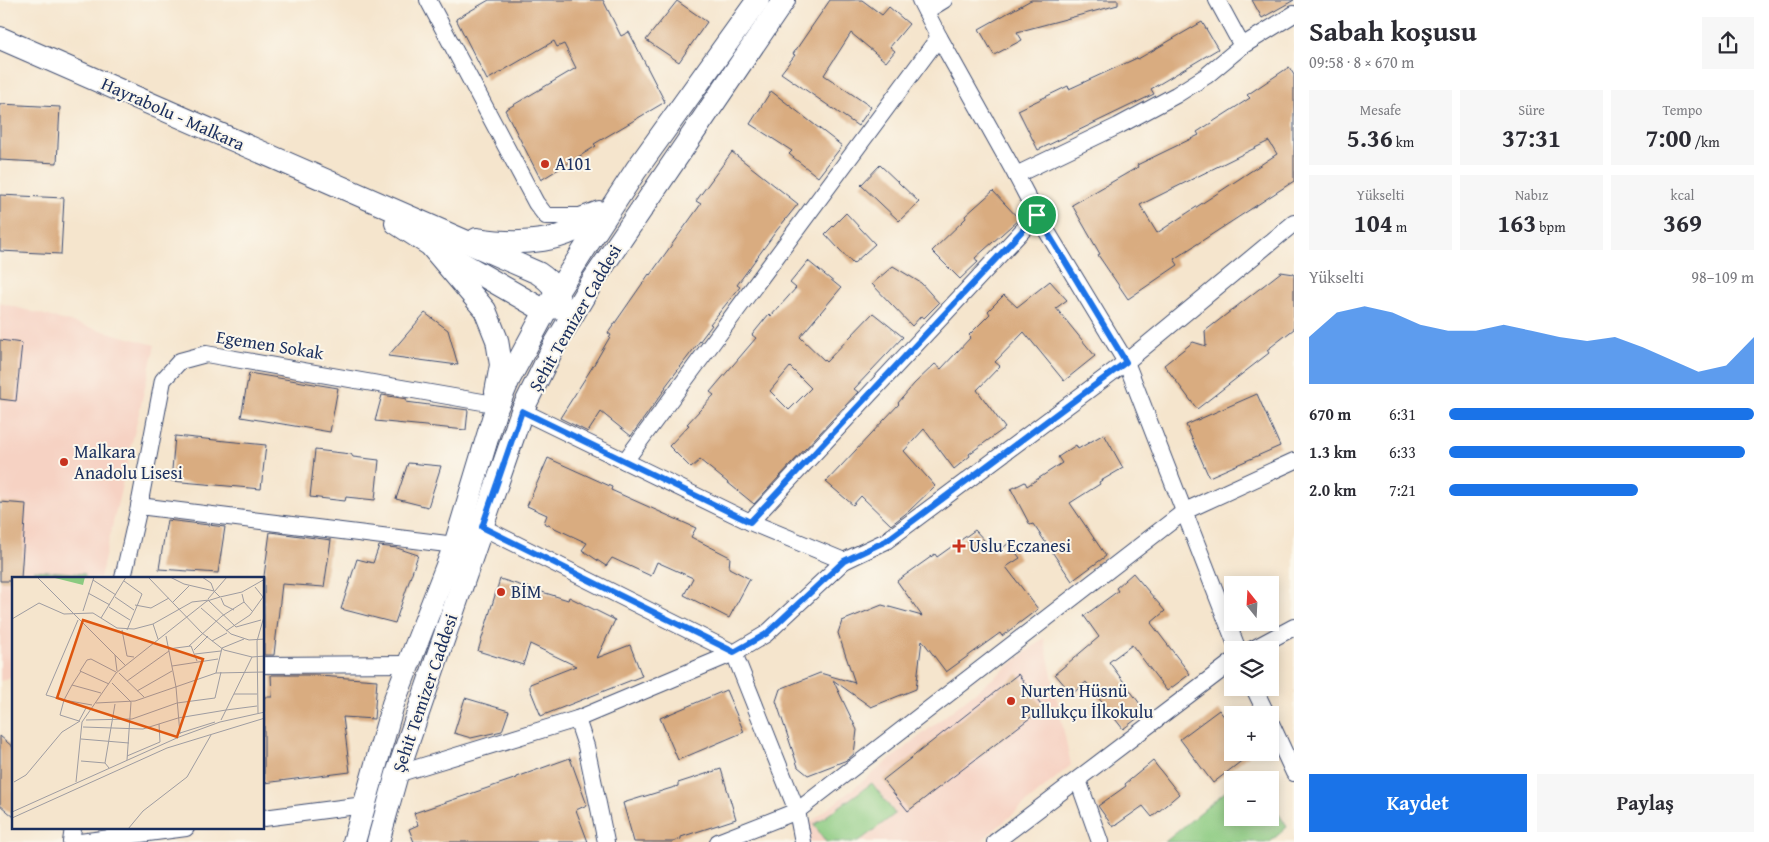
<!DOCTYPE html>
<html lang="tr">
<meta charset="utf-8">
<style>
:root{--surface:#fff;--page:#f7f7f7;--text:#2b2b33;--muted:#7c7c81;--accent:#1a73e8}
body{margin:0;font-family:"Gentium Book Plus",serif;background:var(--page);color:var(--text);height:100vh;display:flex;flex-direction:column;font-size:19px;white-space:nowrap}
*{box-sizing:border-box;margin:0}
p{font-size:16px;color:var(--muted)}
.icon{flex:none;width:28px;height:28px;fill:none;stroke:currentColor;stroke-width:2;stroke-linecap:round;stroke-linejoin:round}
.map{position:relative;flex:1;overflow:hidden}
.side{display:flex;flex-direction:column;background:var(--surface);width:475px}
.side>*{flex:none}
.needle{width:32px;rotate:342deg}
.tools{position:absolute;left:1224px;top:576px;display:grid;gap:10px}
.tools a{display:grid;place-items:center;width:55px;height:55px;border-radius:0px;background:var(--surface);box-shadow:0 2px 12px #0003;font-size:25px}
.pin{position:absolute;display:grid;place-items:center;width:42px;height:42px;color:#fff;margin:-21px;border:2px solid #fff;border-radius:50%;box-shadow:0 1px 5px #0007}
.round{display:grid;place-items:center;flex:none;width:52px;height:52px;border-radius:0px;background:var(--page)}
.headline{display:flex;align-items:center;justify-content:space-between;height:85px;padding:0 15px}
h1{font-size:28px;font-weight:600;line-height:38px}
.figures{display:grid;grid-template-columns:repeat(3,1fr);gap:8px;height:85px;padding:5px 15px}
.figures div{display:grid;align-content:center;border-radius:0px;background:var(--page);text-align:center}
.figures b{font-size:25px;font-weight:600}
.figures small{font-size:14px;font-weight:400}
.figures p{font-size:14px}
.chart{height:140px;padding:10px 15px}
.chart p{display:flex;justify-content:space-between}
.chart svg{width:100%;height:90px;margin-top:5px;fill:var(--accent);opacity:.7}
.button{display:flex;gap:10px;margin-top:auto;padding:10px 15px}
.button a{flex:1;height:58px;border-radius:0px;background:var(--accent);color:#fff;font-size:20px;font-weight:600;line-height:58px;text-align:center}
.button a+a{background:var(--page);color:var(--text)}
ul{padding:0 15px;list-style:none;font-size:16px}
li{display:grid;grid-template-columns:80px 60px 1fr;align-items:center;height:38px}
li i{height:12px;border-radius:6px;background:var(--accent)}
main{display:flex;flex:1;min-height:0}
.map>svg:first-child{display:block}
.built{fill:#f6d2c3}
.green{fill:#8bca80;stroke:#537c6f}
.building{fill:#d9ac80;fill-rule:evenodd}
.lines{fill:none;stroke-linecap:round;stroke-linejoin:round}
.minor-casing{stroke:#3c4a6f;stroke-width:18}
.secondary-casing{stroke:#3c4a6f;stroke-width:24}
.minor{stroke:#fff;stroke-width:16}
.secondary{stroke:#fff;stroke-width:22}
.route-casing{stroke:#fff;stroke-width:10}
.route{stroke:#1a73e8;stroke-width:6}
.poi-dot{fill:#c8321e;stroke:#fbf7ec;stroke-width:2}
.labels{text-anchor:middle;stroke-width:4;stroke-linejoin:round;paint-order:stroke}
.street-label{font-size:18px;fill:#1b2f5e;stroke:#fbf7ec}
.poi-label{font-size:18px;fill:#1b2f5e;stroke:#fbf7ec;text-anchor:start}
.inset-road{fill:none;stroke:#9e9ca1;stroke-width:1}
.view{fill:#de5710;fill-opacity:0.15;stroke:#de5710;stroke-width:2.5}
.inset-edge{fill:none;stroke:#1b2f5e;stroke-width:2.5}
</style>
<main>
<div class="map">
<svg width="1294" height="842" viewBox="0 0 1294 842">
<rect width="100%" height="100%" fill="#fbf7ec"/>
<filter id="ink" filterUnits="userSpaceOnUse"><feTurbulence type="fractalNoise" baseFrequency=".02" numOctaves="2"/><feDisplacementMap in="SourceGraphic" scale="10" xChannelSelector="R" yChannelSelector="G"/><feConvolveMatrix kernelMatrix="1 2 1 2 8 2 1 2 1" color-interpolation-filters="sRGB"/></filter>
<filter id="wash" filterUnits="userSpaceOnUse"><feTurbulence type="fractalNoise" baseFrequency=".0096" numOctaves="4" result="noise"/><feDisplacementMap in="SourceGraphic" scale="20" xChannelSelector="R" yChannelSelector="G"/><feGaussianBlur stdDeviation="1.12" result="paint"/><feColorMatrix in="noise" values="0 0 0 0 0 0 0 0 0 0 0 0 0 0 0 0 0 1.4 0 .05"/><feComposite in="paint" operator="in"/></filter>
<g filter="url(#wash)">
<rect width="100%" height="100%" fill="#f5e5cd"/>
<!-- built -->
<g class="built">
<path d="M0,303l155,42 -55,233h-86v99l-14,4z"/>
<path d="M1044,638l27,127 -91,77h-171l-3,-16z"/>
</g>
<!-- green -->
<g class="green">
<path d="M34,570l51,4v4h-52z"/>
<path d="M872,783l23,31 -37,28h-32l-12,-17z"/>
<path d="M1232,786v32h38v-18l17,27 -17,15h-105z"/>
</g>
<g id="blocks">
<!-- building -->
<g class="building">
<path d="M489,0h114l18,36 8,-4 36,70 -71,42 2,2 -55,34 -36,-70 71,-42 -12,-24 -7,3 -3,-6 -67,39 -31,-61z"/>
<path d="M830,0h32l20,15 7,-8 20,17 -19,23 5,4 -9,11 -35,-29 -27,42 47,32 -13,19 -77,-53 14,-18 -2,-1z"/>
<path d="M1031,0h87v5l-101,27 5,8 -28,15 -15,-26z"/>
<path d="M1252,0h42l-32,18z"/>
<path d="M677,1l30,21 -28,40 -33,-22z"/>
<path d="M1202,22l16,27 -67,40 3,5 -116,56 -20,-40 50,-24 1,3 68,-31 1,1z"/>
<path d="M1289,67l5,8v106l-120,78 4,6 -50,34 -30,-44 2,-1 -28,-49 66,-38 -1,-2 62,-30 -2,-3 53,-34 -3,-3zM1269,141l8,13 -120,79 -17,-28z"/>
<path d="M771,91l71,55 -24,31 -29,-23 3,-3 -42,-27z"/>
<path d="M0,104l60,3 -3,56 -57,-3z"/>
<path d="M732,152l66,52 -21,26 -40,55 3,2 -30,37 2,1 -47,62 1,1 -35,48 -30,-24 -13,20 -28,-14 33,-52 18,-31 -3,-2 41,-59 1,1 51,-71 -5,-3z"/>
<path d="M880,165l39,37 -20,19 -38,-36z"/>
<path d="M993,191l26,28 -44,39 3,4 -18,17 -28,-28 34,-33 -1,-2z"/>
<path d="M0,195l64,3 -3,56 -61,-3z"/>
<path d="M846,213l29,31 -22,20 -28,-30z"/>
<path d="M808,261l33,27 -41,49 26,25 47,-49 30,24 -49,52 4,3 -104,112 -54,-44 -9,8 -22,-22 20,-21 -2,-1 27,-29 -4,-3 46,-54 -4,-3 17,-21 2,2 25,-28 -6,-5zM790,367l21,21 -22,22 -19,-19z"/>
<path d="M893,266l28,17 18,20 -15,15 -3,-2 -9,10 -40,-42z"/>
<path d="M1281,272l13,2v55l-27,21 2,3 -72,56 -33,-44 29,-23 13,4 -1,-15z"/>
<path d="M1050,281l17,19 -11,8 39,48 -31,25 -40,-49 -29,30 5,4 -23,24 28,38 -36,26 1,2 -16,13 -30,-40 -20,22 31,35 -26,25 -18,14 -30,-29 -8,9 -27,-23 73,-78 -1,-1 16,-19 21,-20 6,5 30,-32 -2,-2 21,-21 -2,-3 16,-16 13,12z"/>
<path d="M425,313l23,17 10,35 -70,-9z"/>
<path d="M0,340l22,3 -6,58 -16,-2z"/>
<path d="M249,373l89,15 -8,44 -89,-15z"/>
<path d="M1257,394l23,52 -71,31 -23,-52z"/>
<path d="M382,395l25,4 -1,3 62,8 -2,20 -91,-9z"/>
<path d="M1104,434l19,34 -24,14 1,2 -30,19 36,53 -34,25 -39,-57 -3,1 -19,-36 14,-7 2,4 35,-23 -4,-6 18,-12 2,4z"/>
<path d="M175,436l91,9 -5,44 -90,-8z"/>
<path d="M315,450l36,4 2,3 26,3 -4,40 -29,-3 -1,4 -35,-4z"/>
<path d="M548,458l64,29 -1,3 85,38 -5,9 39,20 -1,11 21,11 -21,39 -45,-23 9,-17 -36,-16 -6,14 -39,-18 -6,8 -24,-16 5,-7 -43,-20 3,-8 -20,-9z"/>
<path d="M408,463l33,3 -13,41 -32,-8z"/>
<path d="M0,502l26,2 -5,74h-7v3h-14z"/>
<path d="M167,520l58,7 -7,46 -59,-4z"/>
<path d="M975,530l21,23 13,-10 11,15 -14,9 32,42 -36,27 -2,-3 -54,39 -24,-32 -6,49 -45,18 -38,-27 24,50 -3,24 -7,6 -39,15 -10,-8 -22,-66 4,-12 40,-16 35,10 -17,-50 4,-12 40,-16 40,11 -25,-35 38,-27 2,3z"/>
<path d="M270,532l61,8 -7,47 -42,-3 -8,71h-10v-79z"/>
<path d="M379,546l18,2 21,7 -23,68 -54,-14 16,-50 16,4z"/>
<path d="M1133,573l32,38 -14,12 39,51 -23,17 -35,-46 -23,17 37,50 -23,17 -37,-47 -14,12 -17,-20 44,-37 -15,-21 34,-25 -2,-3z"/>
<path d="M500,579l68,21 1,-3 46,23 -18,38 33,-13 12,31 -101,40 -11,-27v-5l46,-18 -46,-22 -7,21 -45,-14z"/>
<path d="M1018,674l25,34 -135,103 -25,-31z"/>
<path d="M271,675h48v1l58,4 -3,39 -31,-2 7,55 -86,11v-86h8z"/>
<path d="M726,690l18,42 -66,28 -18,-42z"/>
<path d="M465,698l44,13 -7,20 -31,7 -17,-5z"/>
<path d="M1219,710l13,17v25h21l-40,31 -33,-44z"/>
<path d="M0,736l14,12v69l-14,-12z"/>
<path d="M570,758l17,47 -11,5 12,32h-174l-5,-13 9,-4 -4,-12 103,-35v-1z"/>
<path d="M1153,761l26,33 -27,23 -9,-11 -30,21 -15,-21 28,-20 -1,-2z"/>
<path d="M721,769l15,50 -55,18v2l-8,3h-39l-11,-39 55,-17v-3z"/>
</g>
</g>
</g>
<g filter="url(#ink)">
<use href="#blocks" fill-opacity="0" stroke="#3c4a6f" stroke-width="1"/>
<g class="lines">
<defs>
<g id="minor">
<path d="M428,0l108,203 10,13h34l19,-7"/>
<path d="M920,0l19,37 77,138 21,40 89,147 112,288"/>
<path d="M1217,0l25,46"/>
<path d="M926,11l18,-11"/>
<path d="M1016,175l102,-49 58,-31 30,-19 36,-30 52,-32"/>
<path d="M522,411l228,111 94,39"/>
<path d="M625,461l314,-424"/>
<path d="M750,522l287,-307"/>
<path d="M482,527l252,126 63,158 6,31"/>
<path d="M455,545l-316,-39 24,-126 17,-19 26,-7 288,50"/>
<path d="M123,578l18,-80"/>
<path d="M1251,650l43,-23"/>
<path d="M264,665l145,-1"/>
<path d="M1254,688l13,27"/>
<path d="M577,719l9,27 20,96"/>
<path d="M1270,721l24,52"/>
<path d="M397,774l180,-55 157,-66 32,-19 78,-73 42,-20 240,-179 168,-139"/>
<path d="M1078,780l22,62"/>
<path d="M264,818l100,-13"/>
<path d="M71,842l2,-14"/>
<path d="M80,842l106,-14"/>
<path d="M718,842l79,-31 388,-300 109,-50"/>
<path d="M995,842l237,-180"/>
</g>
<g id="secondary">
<path d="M0,38l538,235c15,10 18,16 23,33"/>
<path d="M396,223l34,22 55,65 12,30 4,25 -5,27"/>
<path d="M477,239c45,7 89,4 125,-26"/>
<path d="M444,253l94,54 9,1 16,-1"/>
<path d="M354,842l39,-138 62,-159 40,-133 14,-33 38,-71 40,-63 49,-75 122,-170"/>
<path d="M378,842l19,-68 125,-363 32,-65 40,-67 190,-279"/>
</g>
</defs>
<!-- minor casing -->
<use href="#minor" class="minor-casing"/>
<!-- secondary casing -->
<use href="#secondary" class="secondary-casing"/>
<!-- minor -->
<use href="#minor" class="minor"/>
<!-- secondary -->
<use href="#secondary" class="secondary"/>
</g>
</g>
<g class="lines" filter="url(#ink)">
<defs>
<path id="route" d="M1037,215l89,147 -240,179 -42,20 -78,73 -32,18 -252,-125 40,-116 228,111z"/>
</defs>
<!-- route casing -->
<use href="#route" class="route-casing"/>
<!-- route -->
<use href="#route" class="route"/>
</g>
<!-- markers -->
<g class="poi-dot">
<circle cx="545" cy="164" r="5"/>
<circle cx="64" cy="462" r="5"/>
<path d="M956.5 538.5h5v5h5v5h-5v5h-5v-5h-5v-5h5z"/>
<circle cx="501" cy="592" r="5"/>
<circle cx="1011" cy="701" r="5"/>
</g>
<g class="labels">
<!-- street labels -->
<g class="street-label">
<text transform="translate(173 114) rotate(24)" y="6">Hayrabolu - Malkara</text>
<text transform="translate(575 318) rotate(-60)" y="6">Şehit Temizer Caddesi</text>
<text transform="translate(270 345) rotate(9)" y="6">Egemen Sokak</text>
<text transform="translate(425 693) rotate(-71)" y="6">Şehit Temizer Caddesi</text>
</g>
<!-- poi labels -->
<g class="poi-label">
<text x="555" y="170">A101</text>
<text x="74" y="458">Malkara<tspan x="74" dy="21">Anadolu Lisesi</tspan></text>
<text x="969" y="552">Uslu Eczanesi</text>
<text x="511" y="598">BİM</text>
<text x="1021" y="697">Nurten Hüsnü<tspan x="1021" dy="21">Pullukçu İlkokulu</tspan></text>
</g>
</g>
<!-- overview -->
<g transform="translate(12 577)">
<rect width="252" height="252" fill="#f5e5cd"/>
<path d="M39,0h34l-2,8z" fill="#8bca80"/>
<path class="inset-road" d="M25,0l88,88M136,0l54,56 22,17 28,7 13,-1M158,0l14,7 30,7 6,6 22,-5 23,-13M190,0l9,6 3,8M81,3l23,15M112,4l18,13 -15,36M76,16l22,12M230,17l2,8 8,9M103,20l19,13M209,21l3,7 10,5M196,22l19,-22M197,24l27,26 25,-7M161,25l16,-16M123,28l16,3 18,-10M97,30l21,13M189,31l30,26 18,6 16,-1M71,34l11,-34M89,41l25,-41M0,42l27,-16 25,11 29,-1 24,15 17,1 19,-5 39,-22 17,-2M66,43l-32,75 18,5 -4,15 19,6 7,-13M141,47l5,15M110,53l5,26 7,1M214,54l24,-16 13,-18 -8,-10M154,59l10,51 4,47M200,64l15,-8M177,69l33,-30 22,-14M156,72l23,-3 6,15M182,73l14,-14M183,77l26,-3M103,78l2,16M240,80l-26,53 31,-4M160,89l46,-7M69,94l-9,14 29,8M107,96l25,24M204,96l6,-25 22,-9M115,104l42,-30M100,106l19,19 -4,58M97,107l-29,-13 7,-11 4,-1 25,13M60,108l-8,15 28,5M125,114l35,-20M222,117h23M84,126l39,-2 81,-28 49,-1M246,136l-1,-72 8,-28M74,143l46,-1 45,-16 38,-5 6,-26M71,150l60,2 35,-11 48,-8 -5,10M168,156l35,-11M69,162l48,4M115,179l33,-14 -1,-18M69,184l24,2 4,5M93,186l10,-59M2,205l12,-7 36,-43 18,-11M64,205l6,-60 34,-49 91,-72 13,-4M0,235l167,-75 41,-15 45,-10M0,241l155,-70 98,-30M116,252l15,-18 44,-34 24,-42"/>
<path class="view" d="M71,43l120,39 -26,78 -120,-39z"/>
<rect width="252" height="252" class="inset-edge"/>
</g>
</svg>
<div class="tools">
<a><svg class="needle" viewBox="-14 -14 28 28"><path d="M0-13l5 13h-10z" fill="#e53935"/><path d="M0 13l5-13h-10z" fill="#7c7c81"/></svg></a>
<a><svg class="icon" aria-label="layers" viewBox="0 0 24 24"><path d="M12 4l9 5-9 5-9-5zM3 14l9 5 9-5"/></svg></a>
<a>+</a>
<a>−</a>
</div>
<div class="pin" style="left:1037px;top:215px;background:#1e9e55"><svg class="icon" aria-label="arrive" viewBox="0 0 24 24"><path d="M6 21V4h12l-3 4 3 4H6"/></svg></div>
</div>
<section class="side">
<div class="headline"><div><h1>Sabah koşusu</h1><p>09:58 · 8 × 670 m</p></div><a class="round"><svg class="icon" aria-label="share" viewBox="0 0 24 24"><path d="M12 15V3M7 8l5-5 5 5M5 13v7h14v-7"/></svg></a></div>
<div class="figures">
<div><p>Mesafe</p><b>5.36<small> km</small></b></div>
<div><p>Süre</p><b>37:31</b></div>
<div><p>Tempo</p><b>7:00<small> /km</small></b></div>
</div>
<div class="figures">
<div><p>Yükselti</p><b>104<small> m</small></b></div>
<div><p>Nabız</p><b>163<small> bpm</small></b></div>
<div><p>kcal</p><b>369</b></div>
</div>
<div class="chart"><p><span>Yükselti</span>98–109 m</p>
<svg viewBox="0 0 160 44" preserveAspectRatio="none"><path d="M0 44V21L10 9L20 6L30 9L40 15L50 18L60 18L70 15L80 18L90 21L100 23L110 21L120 26L130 32L140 38L150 35L160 21V44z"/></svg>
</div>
<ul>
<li><b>670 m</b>6:31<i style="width:100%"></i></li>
<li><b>1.3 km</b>6:33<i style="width:97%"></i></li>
<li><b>2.0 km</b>7:21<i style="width:62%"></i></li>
</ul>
<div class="button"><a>Kaydet</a><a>Paylaş</a></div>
</section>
</main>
